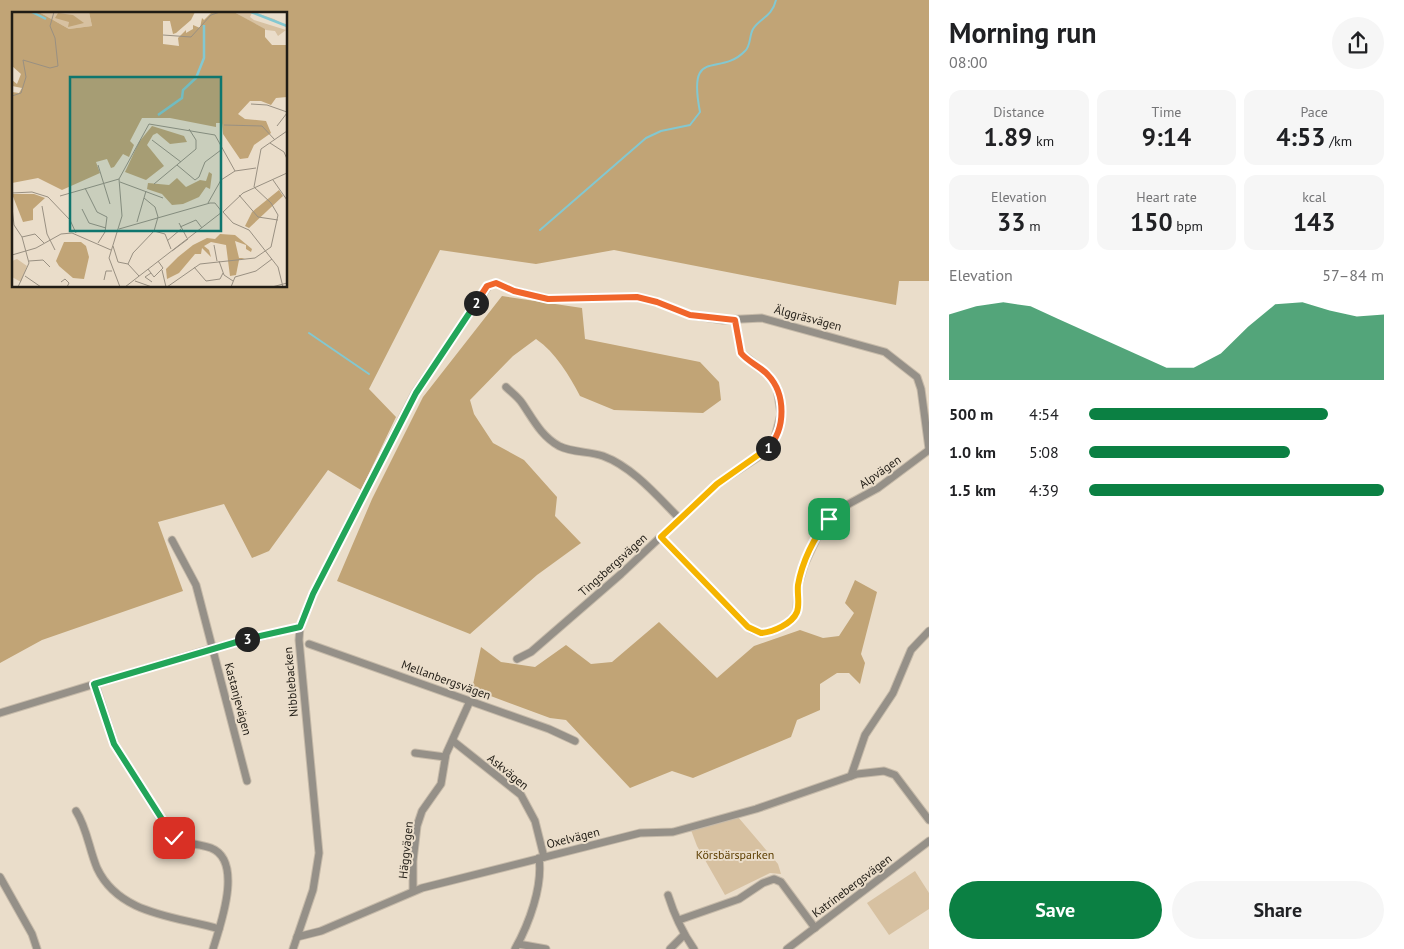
<!DOCTYPE html>
<meta charset="utf-8">
<style>
:root{--surface:#fff;--page:#f6f6f6;--text:#202124;--muted:#757577;--accent:#0b8043}
body{margin:0;font-family:"PT Sans",sans-serif;background:var(--page);color:var(--text);height:100vh;display:flex;flex-direction:column;font-size:19px;white-space:nowrap}
*{box-sizing:border-box;margin:0}
p{font-size:16px;color:var(--muted)}
.icon{flex:none;width:28px;height:28px;fill:none;stroke:currentColor;stroke-width:2;stroke-linecap:round;stroke-linejoin:round}
.map{position:relative;flex:1;overflow:hidden}
.panel{display:flex;flex-direction:column;background:var(--surface);width:475px}
.panel>*{flex:none}
.pin{position:absolute;display:grid;place-items:center;width:42px;height:42px;color:#fff;margin:-21px;border-radius:10px;box-shadow:0 2px 8px #0006}
.km{position:absolute;width:25px;height:25px;margin:-12px;border-radius:50%;background:#222;color:#fff;font-size:14px;line-height:25px;text-align:center}
.round{display:grid;place-items:center;flex:none;width:52px;height:52px;border-radius:26px;background:var(--page)}
.overview{display:flex;align-items:center;justify-content:space-between;height:85px;padding:0 20px}
h1{font-size:28px;font-weight:600;line-height:38px}
.stats{display:grid;grid-template-columns:repeat(3,1fr);gap:8px;height:85px;padding:5px 20px}
.stats div{display:grid;align-content:center;border-radius:12px;background:var(--page);text-align:center}
.stats b{font-size:25px;font-weight:600}
.stats small{font-size:14px;font-weight:400}
.stats p{font-size:14px}
.chart{height:140px;padding:10px 20px}
.chart p{display:flex;justify-content:space-between}
.chart svg{width:100%;height:90px;margin-top:5px;fill:var(--accent);opacity:.7}
.primary-button{display:flex;gap:10px;margin-top:auto;padding:10px 20px}
.primary-button a{flex:1;height:58px;border-radius:30px;background:var(--accent);color:#fff;font-size:20px;font-weight:600;line-height:58px;text-align:center}
.primary-button a+a{background:var(--page);color:var(--text)}
ul{padding:0 20px;list-style:none;font-size:16px}
li{display:grid;grid-template-columns:80px 60px 1fr;align-items:center;height:38px}
li i{height:12px;border-radius:6px;background:var(--accent)}
main{display:flex;flex:1;min-height:0}
.map>svg:first-child{display:block}
.green{fill:#d7c1a1}
.forest{fill:#c1a476;fill-rule:evenodd}
.lines{fill:none;stroke-linecap:round;stroke-linejoin:round}
.stream{stroke:#83c8d1;stroke-width:2}
.minor-casing{stroke:#c6baa9;stroke-width:9}
.minor{stroke:#959088;stroke-width:7}
.split-1-casing{stroke:#fff;stroke-width:10}
.split-2-casing{stroke:#fff;stroke-width:10}
.split-3-casing{stroke:#fff;stroke-width:10}
.split-4-casing{stroke:#fff;stroke-width:10}
.split-1{stroke:#f5b400;stroke-width:6}
.split-2{stroke:#f0652b;stroke-width:6}
.split-3{stroke:#22a559;stroke-width:6}
.split-4{stroke:#22a559;stroke-width:6}
.labels{text-anchor:middle;stroke-width:4;stroke-linejoin:round;paint-order:stroke}
.street-label{font-size:12px;fill:#201c15;stroke:#eaddca}
.park-label{font-size:12px;fill:#5f4105;stroke:#eaddca}
.inset-river{fill:none;stroke:#83c8d1;stroke-width:2.5}
.inset-road{fill:none;stroke:#999082;stroke-width:1}
.view{fill:#0f766e;fill-opacity:0.15;stroke:#0f766e;stroke-width:2.5}
.inset-edge{fill:none;stroke:#201c15;stroke-width:2.5}
</style>
<main>
<div class="map">
<svg width="929" height="949" viewBox="0 0 929 949">
<rect width="100%" height="100%" fill="#eaddca"/>
<!-- green -->
<g class="green">
<path d="M738,817l40,47 3,10 -11,-1 -45,22 -28,-49 -6,-16z"/>
<path d="M915,871l14,22v16l-40,26 -22,-32z"/>
</g>
<!-- forest -->
<g class="forest">
<path d="M0,0h929v281h-30l-3,24 -282,-55 -78,14 -96,-14 -71,139 27,28 -35,73 -33,-20 -59,81 -17,7 -28,-54 -66,18 25,69 -141,49 -42,23zM14,14h272v272h-272z"/>
<path d="M502,296l80,12 3,31 115,23 19,20 2,18 -18,13 -89,-3 -34,-14c-11,-21 -24,-43 -44,-57l-23,17 -43,44 4,14 19,29 31,17 33,37 -2,19 26,27 -44,32 -67,59 -133,-53 35,-82 51,-102z"/>
<path d="M855,580l22,12 -16,62 4,9 -5,21 -11,-11h-12l-17,11v26l-23,10 -6,17 -98,41 -21,-7 -42,17 -64,-68 -16,-2 -78,-29 9,-42 20,15 34,5 31,-22 25,19 21,-2 47,-40 58,56 37,-32 46,-16 23,8 16,-2 15,-23 -9,-10z"/>
</g>
<g class="lines">
<!-- stream -->
<g class="stream">
<path d="M540,230l106,-92 15,-7 29,-6 10,-13c-13,-67 19,-34 45,-61 6,-5 4,-15 8,-22 7,-11 19,-12 23,-29"/>
<path d="M309,333l60,41"/>
</g>
<defs>
<g id="minor">
<path d="M506,387c5,5 12,10 16,16 11,16 19,33 37,43 14,7 30,5 44,10 30,11 55,41 77,63"/>
<path d="M661,537l87,90c16,13 39,0 49,-15l1,-26 6,-21 15,-32 10,-14 14,-12 35,-19 51,-38"/>
<path d="M172,540l24,45 51,196"/>
<path d="M309,644l240,85 26,12"/>
<path d="M517,659l14,-7 90,-78 96,-90 44,-29 13,-14 7,-27 -4,-26 -9,-14 -27,-21 -6,-33"/>
<path d="M95,684l19,59 55,89c12,14 26,10 42,16 33,13 9,78 2,101"/>
<path d="M0,713l213,-65 87,-21"/>
<path d="M453,741l68,54 14,26 9,36"/>
<path d="M415,753l30,4"/>
<path d="M851,776l14,-41 28,-42 18,-43 18,-19"/>
<path d="M76,811c11,17 13,38 21,57 22,47 78,48 122,61"/>
<path d="M0,877l32,57 5,15"/>
<path d="M413,891v-30l4,-35 5,-15 19,-27 5,-30 24,-53"/>
<path d="M668,895c6,19 14,37 26,54"/>
<path d="M679,920l60,-21 24,-16 11,-4 7,3 34,46"/>
<path d="M297,937l24,-6 101,-43 218,-55 33,-1 83,-23 101,-35 27,-3 11,4 34,45"/>
<path d="M518,944l28,5"/>
<path d="M293,949l20,-59 6,-37 -20,-213 1,-13 13,-33 102,-201 74,-108 7,-2 18,8 34,8 89,-2 20,5 33,13 33,5 39,-2 123,34 32,25 4,12 8,60"/>
<path d="M515,949c14,-25 28,-63 24,-91"/>
<path d="M670,949l14,-14"/>
<path d="M787,949l142,-108"/>
</g>
</defs>
<!-- minor casing -->
<use href="#minor" class="minor-casing"/>
<!-- minor -->
<use href="#minor" class="minor"/>
</g>
<g class="lines">
<defs>
<path id="split-1" d="M768,448l-51,36 -56,53 87,90 13,6c12,-1 31,-9 36,-21 3,-8 0,-18 1,-27 4,-23 16,-48 31,-66"/>
<path id="split-2" d="M476,303l11,-17 9,-3 18,8 34,8 89,-2 20,5 33,13 45,5 6,33c7,9 19,13 27,22 18,19 18,54 0,73"/>
<path id="split-3" d="M247,639l53,-12 13,-33 103,-201 60,-90"/>
<path id="split-4" d="M174,838l-60,-94 -20,-60 153,-45"/>
</defs>
<!-- split-1 casing -->
<use href="#split-1" class="split-1-casing"/>
<!-- split-2 casing -->
<use href="#split-2" class="split-2-casing"/>
<!-- split-3 casing -->
<use href="#split-3" class="split-3-casing"/>
<!-- split-4 casing -->
<use href="#split-4" class="split-4-casing"/>
<!-- split-1 -->
<use href="#split-1" class="split-1"/>
<!-- split-2 -->
<use href="#split-2" class="split-2"/>
<!-- split-3 -->
<use href="#split-3" class="split-3"/>
<!-- split-4 -->
<use href="#split-4" class="split-4"/>
</g>
<g class="labels">
<!-- street labels -->
<g class="street-label">
<text transform="translate(808 318) rotate(15)" y="4">Älggräsvägen</text>
<text transform="translate(880 472) rotate(-35)" y="4">Alpvägen</text>
<text transform="translate(613 565) rotate(-42)" y="4">Tingsbergsvägen</text>
<text transform="translate(446 680) rotate(20)" y="4">Mellanbergsvägen</text>
<text transform="translate(291 682) rotate(-95)" y="4">Nibblebacken</text>
<text transform="translate(238 699) rotate(75)" y="4">Kastanjevägen</text>
<text transform="translate(508 772) rotate(39)" y="4">Askvägen</text>
<text transform="translate(573 838) rotate(-14)" y="4">Oxelvägen</text>
<text transform="translate(406 850) rotate(-84)" y="4">Häggvägen</text>
<text transform="translate(852 886) rotate(-37)" y="4">Katrinebergsvägen</text>
</g>
<!-- park labels -->
<g class="park-label">
<text x="735" y="859">Körsbärsparken</text>
</g>
</g>
<!-- overview -->
<g transform="translate(12 12)">
<rect width="275" height="275" fill="#eaddca"/>
<path d="M27,0h50l3,14 -23,3zM222,0h19l21,7 13,7 -35,-13 -2,4 4,3 32,10 -8,6 -3,-5 -9,-1zM5,247l10,7 -6,16 -9,-5v-16z" fill="#d7c1a1"/>
<path d="M0,0h27l30,17 23,-3 -3,-14h106l-4,8 -15,13 -3,1 -3,-13h-7v23l16,2 -1,-8 8,-8v3l7,-4v-4l7,3 2,-10 2,2 7,-7 23,-1 31,17v8l7,8h15v52l-11,1 -5,7 -10,-4h-11l-12,13 7,5 21,2 5,12 -17,12 -6,13 -8,1 -17,-25 -1,-11h-6v4l-46,-9h-28l-12,23 4,4 -5,12 -6,-3 -9,13 -3,1 -4,-9 -11,3 4,11 -38,17 -24,-12 -26,5v-91l7,1 3,-5 -10,-2v-6l5,4 4,-10 -9,-8zM46,1l15,2 11,8 -16,4 1,-5 -14,-4zM140,114l32,10 3,6 -17,2 -13,-11 -4,2 -6,10 17,21 -18,14 -21,-8 14,-30zM197,160l3,2 -2,15 -4,-2 -7,10 -16,7 -11,1 -10,-11 -15,-5 1,-6 21,2 8,-7 9,9 14,-7 6,1zM267,178l4,6 -34,32 -4,-2 7,-14zM0,182h22l11,4 -12,11v11l-10,2zM208,222l15,1 17,14 -1,3 -5,-3v-4l-11,-4 4,17h6l-6,2 -3,15 -6,1 -4,-31 -15,-3 -7,4 5,4 2,7 -9,-9 -1,6h-6l-16,19 -12,6 -1,-10 12,-12 15,-12 14,-7 8,1zM52,230h17l5,4 3,11 -5,22 -11,-1 -14,-12 -3,-5z" fill="#c1a476"/>
<path class="inset-river" d="M20,0l14,7M239,0l36,14M146,103l24,-17 1,-8 13,-12 8,-20v-33"/>
<path class="inset-road" d="M151,23l28,2 20,-22 9,-3M0,84l9,-3 5,-16 -3,-17 27,8 8,-2 -3,-28 -5,-12 4,-14M239,92l16,1 20,7M212,113l38,1 13,14M265,114l10,-13M140,128l29,22M258,131l14,9 3,7M86,153l12,39M165,153l18,15 4,-3 6,-15 16,-12M261,168l14,20M108,170l43,16M142,172l42,-35v-9l-7,-11M242,175l7,-38 26,-18M73,176l12,24 10,5 -2,15 -7,11M0,181l20,-1 16,5 22,23 6,13M227,183l19,22 20,3M48,184l59,-17M132,186l11,9 3,10M196,191l13,-23 14,-9 21,-3M30,194l5,28 8,16M0,195l2,18 8,12 7,26 -11,24M70,197l7,14 17,5M211,200l10,11 16,7 29,37 5,20M211,200l20,-19 44,-20M125,210l9,-31M167,211l8,15M168,215l16,-7 6,8M107,217l91,-26h5l7,9M142,219l11,3 6,15M10,225l13,-3 9,9M155,229l14,-12M202,233l3,16M101,234l5,16 10,2 5,-11 21,-22 4,-14M160,239l16,-12M0,243l24,-7 25,-14 11,-1 39,17M17,249l14,-1 7,7M207,249l5,14 9,6M116,252l11,12M182,255l12,14 14,-2 3,-6M136,257l6,8 9,-9 -5,-7M150,258l4,17M139,261l-6,4 7,5M13,264l16,11M92,268l2,-9h6M123,269l17,6M49,270l4,-3 4,4 -2,4M108,275l-11,-29 13,-42 -3,-37 30,-55 66,11 20,36M113,275l97,-75M155,275l33,-23 55,-6 16,-11 7,-32 -7,-12 -17,-16M219,275l4,-10 21,-6 16,-12M260,275l15,-4"/>
<path class="view" d="M58,65h151v154h-151z"/>
<rect width="275" height="275" class="inset-edge"/>
</g>
</svg>
<div class="pin" style="left:829px;top:519px;background:#1e9e55"><svg class="icon" aria-label="arrive" viewBox="0 0 24 24"><path d="M6 21V4h12l-3 4 3 4H6"/></svg></div>
<div class="pin" style="left:174px;top:838px;background:#d93025"><svg class="icon" aria-label="check" viewBox="0 0 24 24"><path d="M5 12l5 5 9-10"/></svg></div>
<b class="km" style="left:768px;top:448px">1</b>
<b class="km" style="left:476px;top:303px">2</b>
<b class="km" style="left:247px;top:639px">3</b>
</div>
<section class="panel">
<div class="overview"><div><h1>Morning run</h1><p>08:00</p></div><a class="round"><svg class="icon" aria-label="share" viewBox="0 0 24 24"><path d="M12 15V3M7 8l5-5 5 5M5 13v7h14v-7"/></svg></a></div>
<div class="stats">
<div><p>Distance</p><b>1.89<small> km</small></b></div>
<div><p>Time</p><b>9:14</b></div>
<div><p>Pace</p><b>4:53<small> /km</small></b></div>
</div>
<div class="stats">
<div><p>Elevation</p><b>33<small> m</small></b></div>
<div><p>Heart rate</p><b>150<small> bpm</small></b></div>
<div><p>kcal</p><b>143</b></div>
</div>
<div class="chart"><p><span>Elevation</span>57–84 m</p>
<svg viewBox="0 0 160 44" preserveAspectRatio="none"><path d="M0 44V12L10 8L20 6L30 8L40 14L50 20L60 26L70 32L80 38L90 38L100 31L110 18L120 7L130 6L140 10L150 13L160 12V44z"/></svg>
</div>
<ul>
<li><b>500 m</b>4:54<i style="width:81%"></i></li>
<li><b>1.0 km</b>5:08<i style="width:68%"></i></li>
<li><b>1.5 km</b>4:39<i style="width:100%"></i></li>
</ul>
<div class="primary-button"><a>Save</a><a>Share</a></div>
</section>
</main>
